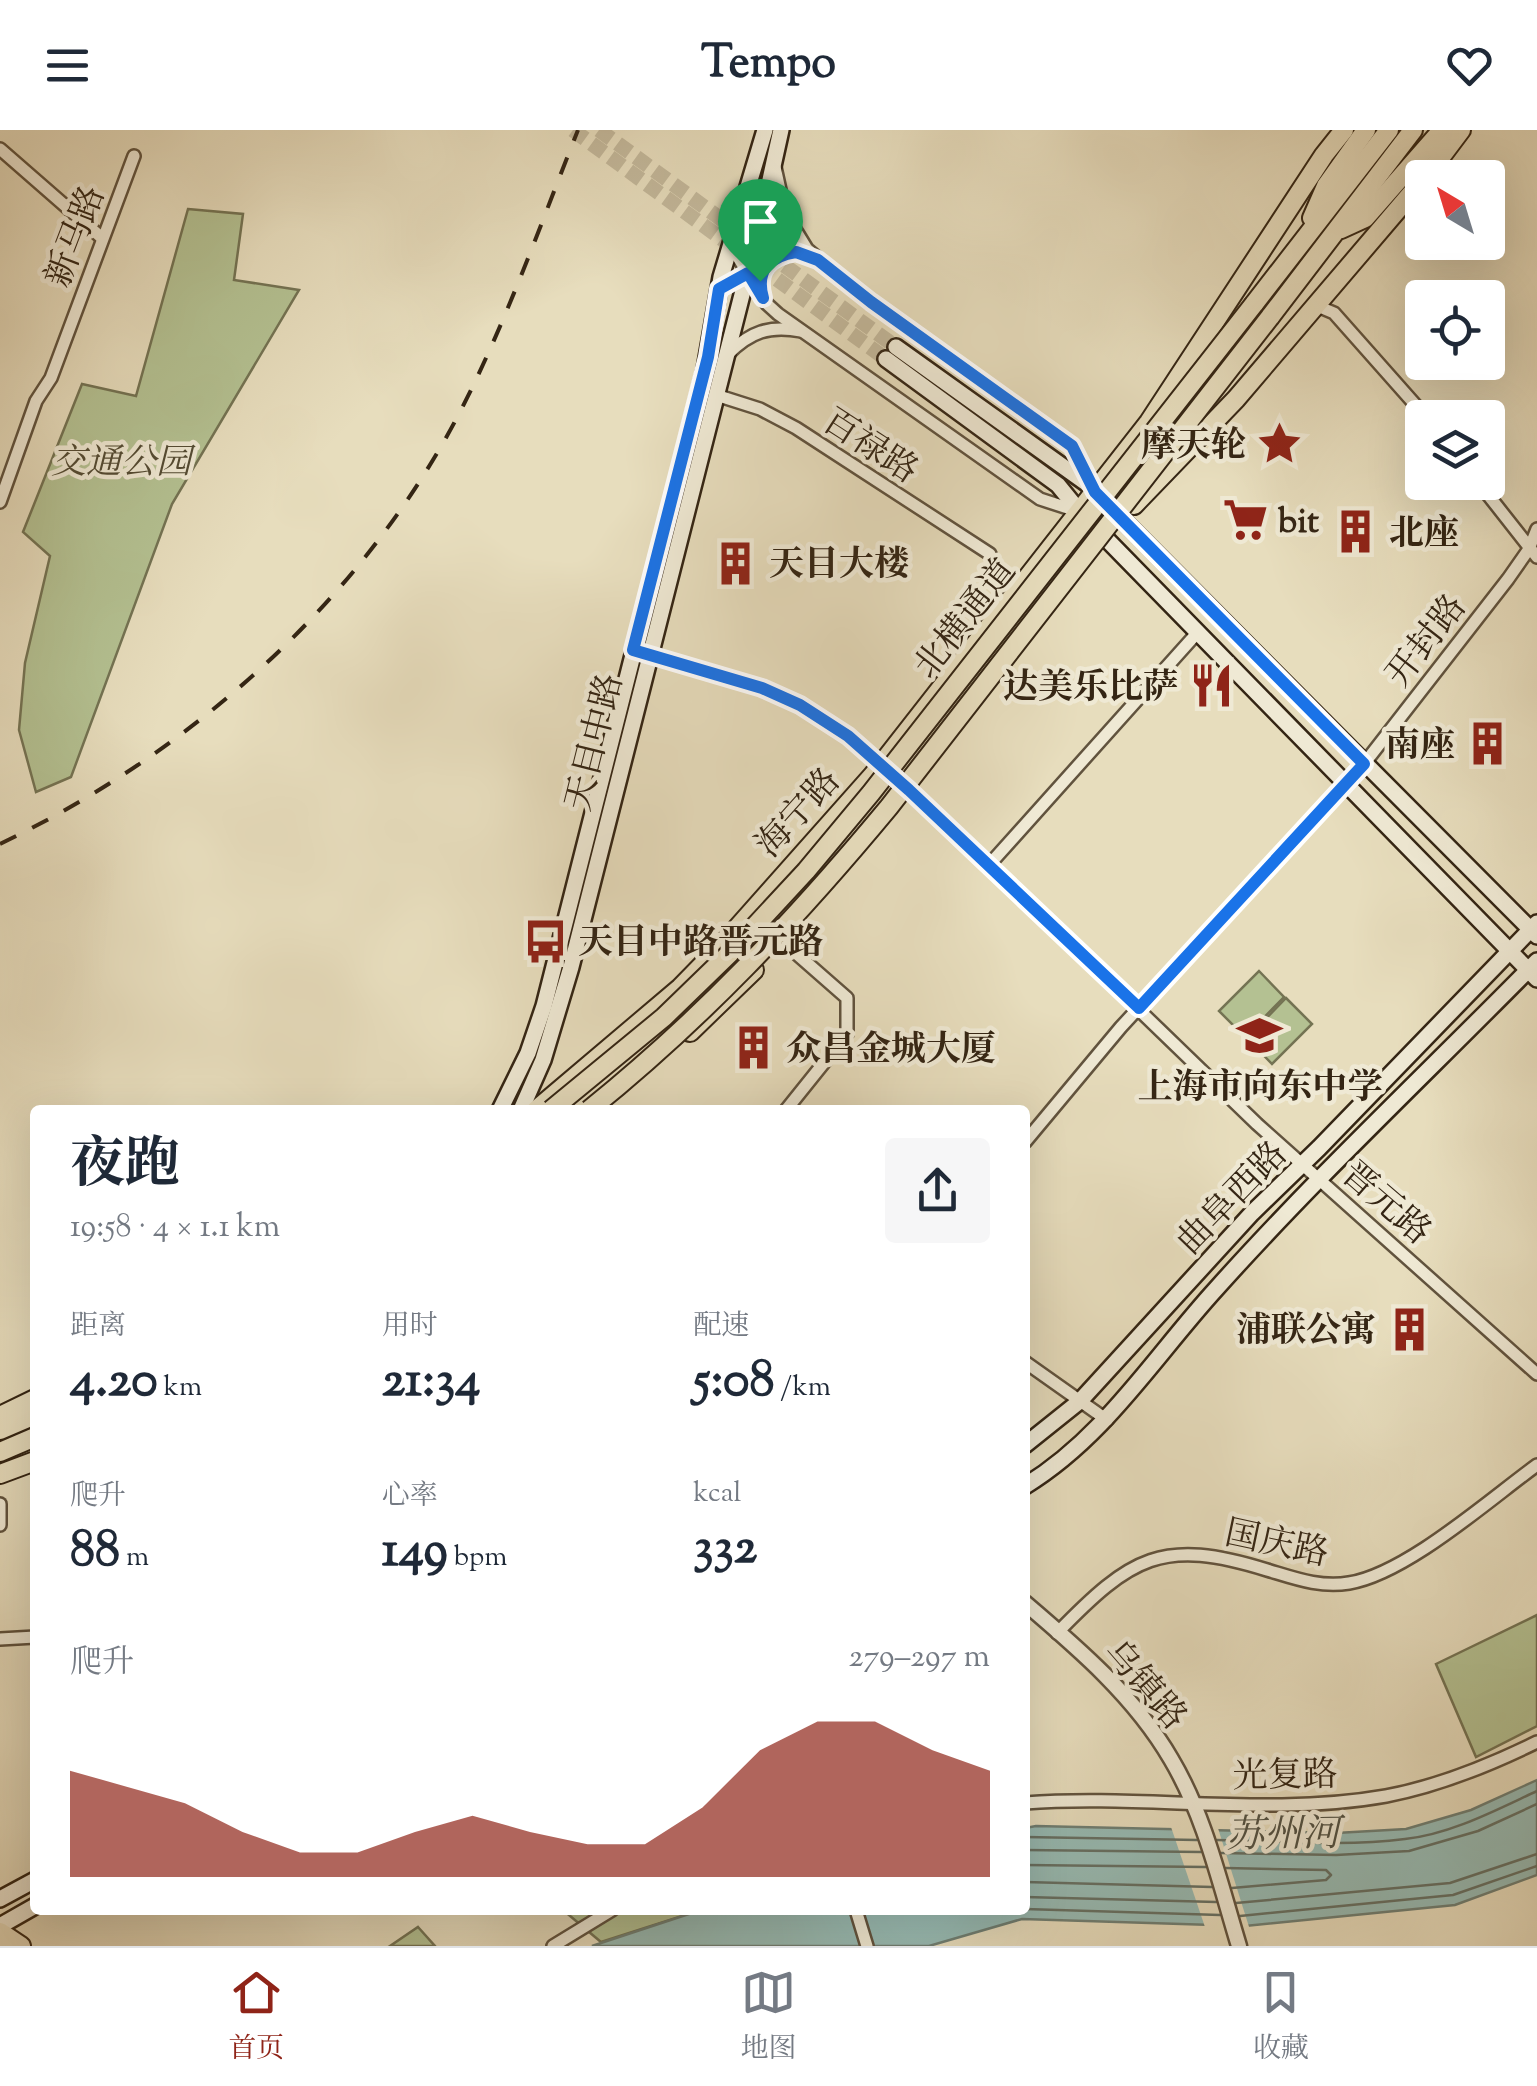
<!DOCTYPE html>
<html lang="zh">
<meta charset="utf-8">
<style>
:root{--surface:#fff;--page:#f6f6f7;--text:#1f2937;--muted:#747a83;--line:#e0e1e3;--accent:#8f2418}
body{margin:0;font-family:"Sorts Mill Goudy","Noto Serif SC",serif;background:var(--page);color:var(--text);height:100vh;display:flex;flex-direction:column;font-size:38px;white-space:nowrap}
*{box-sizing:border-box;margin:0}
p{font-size:32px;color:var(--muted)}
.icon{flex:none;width:55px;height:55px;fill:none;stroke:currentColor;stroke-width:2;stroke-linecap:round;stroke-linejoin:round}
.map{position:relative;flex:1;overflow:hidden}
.panel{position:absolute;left:30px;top:975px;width:1000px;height:810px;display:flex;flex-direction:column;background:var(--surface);border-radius:10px;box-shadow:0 10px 40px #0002}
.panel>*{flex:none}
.needle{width:65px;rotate:322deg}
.fabs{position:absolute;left:1405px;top:30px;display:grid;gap:20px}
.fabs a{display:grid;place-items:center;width:100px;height:100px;border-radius:10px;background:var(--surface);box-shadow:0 10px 40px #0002;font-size:50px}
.pin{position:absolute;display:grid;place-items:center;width:85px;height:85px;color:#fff;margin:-102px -42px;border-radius:50% 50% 50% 0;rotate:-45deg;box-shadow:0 0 10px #0007}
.pin .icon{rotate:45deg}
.round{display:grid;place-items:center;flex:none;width:105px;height:105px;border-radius:10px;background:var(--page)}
.headline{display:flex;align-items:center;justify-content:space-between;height:170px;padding:0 40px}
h1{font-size:55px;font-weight:700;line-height:75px}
.figures{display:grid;grid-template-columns:repeat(3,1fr);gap:15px;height:170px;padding:10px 40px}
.figures div{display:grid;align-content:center}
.figures b{font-size:50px;font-weight:700}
.figures small{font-size:28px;font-weight:400}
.figures p{font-size:28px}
.chart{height:280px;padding:20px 40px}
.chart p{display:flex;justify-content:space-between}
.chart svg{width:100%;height:180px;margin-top:10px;fill:var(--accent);opacity:.7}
header{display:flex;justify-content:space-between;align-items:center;height:130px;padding:0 40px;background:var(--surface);font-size:45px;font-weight:700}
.tab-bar{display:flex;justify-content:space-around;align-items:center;height:140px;border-top:2px solid var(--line);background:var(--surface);font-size:28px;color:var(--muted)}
.tab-bar a{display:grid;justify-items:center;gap:5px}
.tab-bar .active{color:var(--accent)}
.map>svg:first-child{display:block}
.green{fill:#b4c192;stroke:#747353;stroke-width:2.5}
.water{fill:#97bbb4;stroke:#6f7f74;stroke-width:2.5}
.pier{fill:#e7ddbd}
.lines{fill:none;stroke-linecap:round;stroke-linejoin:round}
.shore{stroke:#667064;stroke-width:2.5}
.secondary-tunnel{stroke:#c3b89b;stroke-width:15;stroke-dasharray:15 8;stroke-linecap:butt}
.minor-casing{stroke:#61533e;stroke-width:16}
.tertiary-casing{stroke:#61533e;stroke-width:19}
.secondary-casing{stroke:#342514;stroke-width:20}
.primary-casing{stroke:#342514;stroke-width:22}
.trunk-casing{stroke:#342514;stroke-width:22}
.minor{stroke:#efe9d4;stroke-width:11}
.tertiary{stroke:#efe9d4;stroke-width:14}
.secondary{stroke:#efe9d4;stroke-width:15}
.primary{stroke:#e7ddbd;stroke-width:18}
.trunk{stroke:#e7ddbd;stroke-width:18}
.rail{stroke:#342514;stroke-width:4;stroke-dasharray:18 18;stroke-linecap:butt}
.trunk-bridge-casing{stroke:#342514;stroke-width:22;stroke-linecap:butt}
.trunk-bridge{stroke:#e7ddbd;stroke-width:18}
.route-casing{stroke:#fff;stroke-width:20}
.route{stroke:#1a73e8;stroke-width:12}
.labels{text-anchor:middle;stroke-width:9;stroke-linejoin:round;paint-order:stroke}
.street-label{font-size:35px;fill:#342514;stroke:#efe9d4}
.poi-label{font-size:35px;font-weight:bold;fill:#342514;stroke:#efe9d4;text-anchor:start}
.park-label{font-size:35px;font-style:italic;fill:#544c34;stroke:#efe9d4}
.water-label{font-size:38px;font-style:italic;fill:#525244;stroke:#efe9d4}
</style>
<header><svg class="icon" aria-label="menu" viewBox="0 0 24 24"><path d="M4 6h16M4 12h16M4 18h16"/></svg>Tempo<svg class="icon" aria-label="heart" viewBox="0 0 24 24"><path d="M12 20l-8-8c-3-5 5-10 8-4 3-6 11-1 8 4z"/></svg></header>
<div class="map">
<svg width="1537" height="1816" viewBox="0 0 1537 1816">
<rect width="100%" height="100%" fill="#e7ddbd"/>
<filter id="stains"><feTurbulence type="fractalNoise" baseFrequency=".002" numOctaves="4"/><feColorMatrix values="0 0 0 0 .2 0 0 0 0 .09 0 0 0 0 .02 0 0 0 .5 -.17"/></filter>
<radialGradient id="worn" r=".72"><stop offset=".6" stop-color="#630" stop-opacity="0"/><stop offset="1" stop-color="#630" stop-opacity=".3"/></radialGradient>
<!-- green -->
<g class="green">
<path d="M188,79l55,5 -9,66 65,10 -127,214 -101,273 -35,15 -17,-62 6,-67 25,-107 -27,-24 59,-148 54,12z"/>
<path d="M1259,841l25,26 -39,40 -26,-26z"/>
<path d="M1286,868l26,26 -40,40 -25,-26z"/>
<path d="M1537,1485v111l-61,31 -40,-93z"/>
<path d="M563,1780h138l-100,32z"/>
<path d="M418,1797l17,19h-45z"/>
</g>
<!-- water -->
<path class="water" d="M1537,1650v95l-82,30 -210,21 -223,-7 -93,27h-337l109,-36h324v-82l11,-2 300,7 70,-4 65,-19z"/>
<!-- pier -->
<path class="pier" d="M1170,1694l47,1 33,105h-44z"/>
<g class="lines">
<!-- shore -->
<g class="shore">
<path d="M1025,1707l172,3"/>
<path d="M1217,1710c62,1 126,7 188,-1 46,-5 91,-29 132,-48"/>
<path d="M1025,1720l176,2"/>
<path d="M1221,1723l115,2 73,-4 69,-20 59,-27"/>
<path d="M1025,1735l181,2"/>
<path d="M1226,1738l100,2 5,5 -5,5 -94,8"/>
<path d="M1025,1752l187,5"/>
<path d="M1025,1767l191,5"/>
<path d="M1236,1773l214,-20 87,-29"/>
<path d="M1025,1779l195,6"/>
<path d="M1240,1786l213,-21 84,-29"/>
</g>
<!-- secondary-tunnel -->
<g class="secondary-tunnel">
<path d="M573,0l313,229"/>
<path d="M599,0l297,217"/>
</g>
<defs>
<g id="minor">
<path d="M0,19l102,89"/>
<path d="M775,37l10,46 22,36 64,54 200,143 20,38"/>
<path d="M731,116l36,58 11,10 262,185 40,13"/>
<path d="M719,159c26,-15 60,-44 91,-34"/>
<path d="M1315,175l19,8 93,105"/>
<path d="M728,224c22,-22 41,-29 73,-23"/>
<path d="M716,265l44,14 36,19 194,126"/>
<path d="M1478,352l59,75"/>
<path d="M0,372l36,-101 15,-23 83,-222"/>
<path d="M645,523l118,35 37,17 48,32 141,128 268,259 280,250"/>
<path d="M989,735l209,-233"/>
<path d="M782,811l65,57v36l-61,76"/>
<path d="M1025,1012l96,-115 243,-263 144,-185 21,-30 8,-20"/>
<path d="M1025,1232l82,58"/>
<path d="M0,1374v21"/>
<path d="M1057,1503c74,-76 105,-96 210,-63 27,8 53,18 82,13 57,-9 141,-84 188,-118"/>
<path d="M0,1509l35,-2"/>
<path d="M1025,1673c120,-9 242,14 361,-7 53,-10 102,-30 151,-54"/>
<path d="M856,1780l11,36"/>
<path d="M553,1816l59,-36"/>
</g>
<path id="tertiary" d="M1025,1473c54,46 110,94 146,156 34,57 49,125 68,187"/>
<g id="secondary">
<path d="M896,217l190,136 451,453"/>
<path d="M886,229l172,126 22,27 457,467"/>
<path d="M500,980l28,-57 16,-47 160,-631 17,-98 44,-147"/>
<path d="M521,980l22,-50 28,-93 191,-751 19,-86"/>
<path d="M1025,1315l55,-44 172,-188 67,-65 218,-225"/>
<path d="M1025,1356c80,-49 129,-129 191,-197 102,-114 214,-219 321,-328"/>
<path d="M0,1769l35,-19"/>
<path d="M0,1796l35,-20"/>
</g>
<g id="primary">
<path d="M1425,48l36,-48"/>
<path d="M1134,375l102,-106 186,-218"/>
<path d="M690,902l64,-62"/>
<path d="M536,980l144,-122 43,-44 150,-169 276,-353 175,-267 20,-25"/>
<path d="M0,1802l21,14"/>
</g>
<g id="trunk">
<path d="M1312,88l14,-32 40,-56"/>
<path d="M1341,99l24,-11 77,-88"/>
<path d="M1254,174l135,-174"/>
<path d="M1270,187l143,-187"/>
<path d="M0,1286l35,-17"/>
<path d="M0,1300l35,-15"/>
<path d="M0,1322l35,-15"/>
<path d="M0,1344l35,-13"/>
<path d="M0,1812l4,4"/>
</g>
</defs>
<!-- minor casing -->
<use href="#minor" class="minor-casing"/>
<!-- tertiary casing -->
<use href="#tertiary" class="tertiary-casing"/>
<!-- secondary casing -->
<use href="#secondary" class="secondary-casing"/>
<!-- primary casing -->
<use href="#primary" class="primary-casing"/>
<!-- trunk casing -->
<use href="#trunk" class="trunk-casing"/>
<!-- minor -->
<use href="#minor" class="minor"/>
<!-- tertiary -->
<use href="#tertiary" class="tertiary"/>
<!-- secondary -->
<use href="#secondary" class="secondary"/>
<!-- primary -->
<use href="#primary" class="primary"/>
<!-- trunk -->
<use href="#trunk" class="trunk"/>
<!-- rail -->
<path class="rail" d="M0,714c193,-93 362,-243 461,-434 46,-90 80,-187 117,-280"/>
<defs>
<g id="trunk-bridge">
<path d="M551,980l113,-93 66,-64 76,-82 65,-78 383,-489"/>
<path d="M589,980c112,-90 208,-192 300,-303l381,-490"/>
</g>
</defs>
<!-- trunk-bridge casing -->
<use href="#trunk-bridge" class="trunk-bridge-casing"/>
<!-- trunk-bridge -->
<use href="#trunk-bridge" class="trunk-bridge"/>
</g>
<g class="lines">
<defs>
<path id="route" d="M796,122l22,8 53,42 201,144 23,46 269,272 -225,244 -230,-218 -61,-54 -48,-31 -38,-17 -129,-38 75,-293 11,-68 29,-16 15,25c-8,-28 7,-42 33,-46z"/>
</defs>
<!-- route casing -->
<use href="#route" class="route-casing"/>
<!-- route -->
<use href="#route" class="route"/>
</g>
<!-- icons -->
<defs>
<symbol id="sight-bare" viewBox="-9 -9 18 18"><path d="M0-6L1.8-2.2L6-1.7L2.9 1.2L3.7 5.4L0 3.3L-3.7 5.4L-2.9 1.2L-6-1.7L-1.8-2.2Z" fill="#8f2418" stroke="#efe9d4" stroke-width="2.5" paint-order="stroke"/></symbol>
<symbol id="supermarket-bare" viewBox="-9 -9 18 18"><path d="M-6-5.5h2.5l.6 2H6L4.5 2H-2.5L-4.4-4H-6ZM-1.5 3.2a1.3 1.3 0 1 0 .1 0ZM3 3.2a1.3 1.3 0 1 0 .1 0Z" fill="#8f2418" stroke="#efe9d4" stroke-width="2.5" paint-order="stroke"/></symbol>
<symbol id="building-bare" viewBox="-9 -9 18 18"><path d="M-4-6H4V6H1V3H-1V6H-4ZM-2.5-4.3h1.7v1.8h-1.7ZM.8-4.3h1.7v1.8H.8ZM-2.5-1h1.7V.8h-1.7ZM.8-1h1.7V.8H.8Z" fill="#8f2418" stroke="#efe9d4" stroke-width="2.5" paint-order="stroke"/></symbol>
<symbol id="restaurant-bare" viewBox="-9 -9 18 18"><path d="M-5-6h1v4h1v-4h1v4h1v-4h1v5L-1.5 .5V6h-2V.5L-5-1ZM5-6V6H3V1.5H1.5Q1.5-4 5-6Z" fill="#8f2418" stroke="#efe9d4" stroke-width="2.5" paint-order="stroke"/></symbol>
<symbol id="bus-bare" viewBox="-9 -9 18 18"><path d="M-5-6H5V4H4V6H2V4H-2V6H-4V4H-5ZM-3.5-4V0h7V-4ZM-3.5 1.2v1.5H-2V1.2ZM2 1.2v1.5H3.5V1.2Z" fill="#8f2418" stroke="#efe9d4" stroke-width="2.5" paint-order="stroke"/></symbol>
<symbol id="school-bare" viewBox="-9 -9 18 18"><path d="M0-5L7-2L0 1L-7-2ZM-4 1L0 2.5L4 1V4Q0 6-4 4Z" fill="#8f2418" stroke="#efe9d4" stroke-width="2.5" paint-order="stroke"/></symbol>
</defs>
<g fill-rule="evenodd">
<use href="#sight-bare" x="1248" y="282" width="63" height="63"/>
<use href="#supermarket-bare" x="1214" y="358" width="63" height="63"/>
<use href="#building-bare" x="1324" y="370" width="63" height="63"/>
<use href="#building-bare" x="704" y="402" width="63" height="63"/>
<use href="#restaurant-bare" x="1180" y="524" width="63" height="63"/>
<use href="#building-bare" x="1456" y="582" width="63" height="63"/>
<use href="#bus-bare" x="514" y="780" width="63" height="63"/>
<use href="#school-bare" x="1228" y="874" width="63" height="63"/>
<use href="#building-bare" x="722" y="886" width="63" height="63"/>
<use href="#building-bare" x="1378" y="1168" width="63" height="63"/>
</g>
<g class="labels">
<!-- street labels -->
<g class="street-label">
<text transform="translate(74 106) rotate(-69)" y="12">新马路</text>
<text transform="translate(871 315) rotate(33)" y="12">百禄路</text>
<text transform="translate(964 488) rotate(-52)" y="12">北横通道</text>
<text transform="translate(1425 510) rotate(-52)" y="12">开封路</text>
<text transform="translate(593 612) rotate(-76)" y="12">天目中路</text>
<text transform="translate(797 682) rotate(-48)" y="12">海宁路</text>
<text transform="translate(1231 1067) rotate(-46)" y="12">曲阜西路</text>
<text transform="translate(1387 1072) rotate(41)" y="12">晋元路</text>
<text transform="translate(1277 1412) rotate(12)" y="12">国庆路</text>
<text transform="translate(1146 1554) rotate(49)" y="12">乌镇路</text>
<text transform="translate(1285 1644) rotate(-1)" y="12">光复路</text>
</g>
<!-- poi labels -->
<g class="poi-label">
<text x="1246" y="326" text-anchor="end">摩天轮</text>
<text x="1278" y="402">bit</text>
<text x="1389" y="414">北座</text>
<text x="769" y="445">天目大楼</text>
<text x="1178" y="568" text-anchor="end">达美乐比萨</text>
<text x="1455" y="626" text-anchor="end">南座</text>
<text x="578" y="823">天目中路晋元路</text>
<text x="786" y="930">众昌金城大厦</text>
<text x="1260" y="968" text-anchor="middle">上海市向东中学</text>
<text x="1376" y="1211" text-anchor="end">浦联公寓</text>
</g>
<!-- park labels -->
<g class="park-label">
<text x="121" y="343">交通公园</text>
</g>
<!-- water labels -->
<g class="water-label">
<text transform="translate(1283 1703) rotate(-1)" y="13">苏州河</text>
</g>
</g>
<rect width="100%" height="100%" filter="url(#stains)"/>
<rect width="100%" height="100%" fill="url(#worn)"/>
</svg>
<div class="fabs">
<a><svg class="needle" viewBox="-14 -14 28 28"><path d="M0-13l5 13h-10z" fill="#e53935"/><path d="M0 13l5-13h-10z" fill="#747a83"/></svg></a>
<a><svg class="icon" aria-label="locate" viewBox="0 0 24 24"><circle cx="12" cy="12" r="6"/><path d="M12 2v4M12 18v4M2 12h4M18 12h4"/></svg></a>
<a><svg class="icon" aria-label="layers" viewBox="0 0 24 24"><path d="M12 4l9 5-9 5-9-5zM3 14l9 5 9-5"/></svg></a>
</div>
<div class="pin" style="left:760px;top:151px;background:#1e9e55"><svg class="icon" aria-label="arrive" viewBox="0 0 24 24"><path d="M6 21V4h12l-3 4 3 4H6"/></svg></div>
<section class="panel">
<div class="headline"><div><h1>夜跑</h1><p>19:58 · 4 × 1.1 km</p></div><a class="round"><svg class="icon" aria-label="share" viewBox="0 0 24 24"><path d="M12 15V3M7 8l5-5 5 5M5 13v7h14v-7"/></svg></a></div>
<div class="figures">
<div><p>距离</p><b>4.20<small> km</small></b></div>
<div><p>用时</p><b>21:34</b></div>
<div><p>配速</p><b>5:08<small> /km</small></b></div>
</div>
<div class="figures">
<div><p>爬升</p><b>88<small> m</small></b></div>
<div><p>心率</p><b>149<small> bpm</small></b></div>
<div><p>kcal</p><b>332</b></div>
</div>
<div class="chart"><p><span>爬升</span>279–297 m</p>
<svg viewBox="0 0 160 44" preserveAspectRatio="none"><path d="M0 44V18L10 22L20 26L30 33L40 38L50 38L60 33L70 29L80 33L90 36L100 36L110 27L120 13L130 6L140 6L150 13L160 18V44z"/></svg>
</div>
</section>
</div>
<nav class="tab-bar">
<a class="active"><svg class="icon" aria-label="home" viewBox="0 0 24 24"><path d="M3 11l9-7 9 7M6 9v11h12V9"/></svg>首页</a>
<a><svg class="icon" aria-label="map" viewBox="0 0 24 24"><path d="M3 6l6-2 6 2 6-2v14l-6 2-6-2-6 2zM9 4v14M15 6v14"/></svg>地图</a>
<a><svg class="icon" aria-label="saved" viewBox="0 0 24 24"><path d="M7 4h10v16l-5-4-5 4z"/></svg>收藏</a>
</nav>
